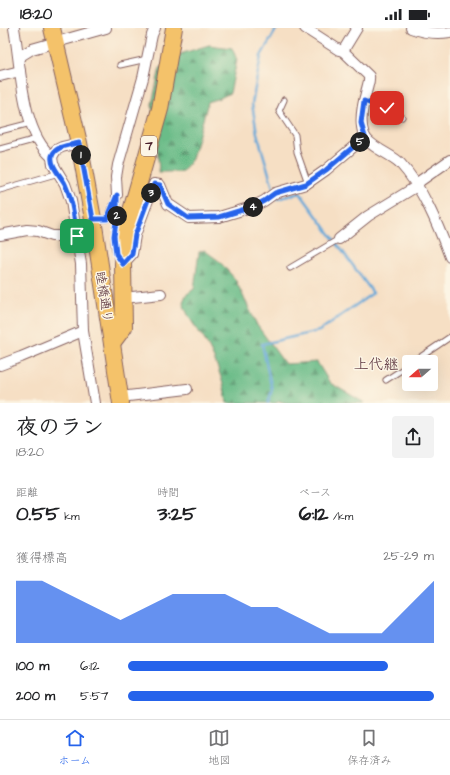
<!DOCTYPE html>
<html lang="ja">
<meta charset="utf-8">
<style>
:root{--surface:#fff;--page:#f2f2f2;--text:#202124;--muted:#757577;--line:#e0e0e0;--accent:#2563eb}
body{margin:0;font-family:"Architects Daughter","Klee One",sans-serif;background:var(--page);color:var(--text);height:100vh;display:flex;flex-direction:column;font-size:15px;white-space:nowrap}
*{box-sizing:border-box;margin:0}
p{font-size:13px;color:var(--muted)}
.icon{flex:none;width:22px;height:22px;fill:none;stroke:currentColor;stroke-width:2;stroke-linecap:round;stroke-linejoin:round}
.map{position:relative;height:375px;overflow:hidden}
.details{display:flex;flex-direction:column;background:var(--surface);flex:1}
.details>*{flex:none}
.needle{width:26px;rotate:250deg}
.tools{position:absolute;left:402px;top:327px;display:grid;gap:8px}
.tools a{display:grid;place-items:center;width:36px;height:36px;border-radius:4px;background:var(--surface);box-shadow:0 4px 16px #0002;font-size:20px}
.pin{position:absolute;display:grid;place-items:center;width:34px;height:34px;color:#fff;margin:-17px;border-radius:8px;box-shadow:0 2px 6px #0006}
.km{position:absolute;width:20px;height:20px;margin:-10px;border-radius:50%;background:#222;color:#fff;font-size:11px;line-height:20px;text-align:center}
.round{display:grid;place-items:center;flex:none;width:42px;height:42px;border-radius:4px;background:var(--page)}
.head{display:flex;align-items:center;justify-content:space-between;height:68px;padding:0 16px}
h1{font-size:22px;font-weight:700;line-height:30px}
.metrics{display:grid;grid-template-columns:repeat(3,1fr);gap:6px;height:68px;padding:4px 16px}
.metrics div{display:grid;align-content:center}
.metrics b{font-size:20px;font-weight:700}
.metrics small{font-size:11px;font-weight:400}
.metrics p{font-size:11px}
.chart{height:112px;padding:8px 16px}
.chart p{display:flex;justify-content:space-between}
.chart svg{width:100%;height:72px;margin-top:4px;fill:var(--accent);opacity:.7}
ul{padding:0 16px;list-style:none;font-size:13px}
li{display:grid;grid-template-columns:64px 48px 1fr;align-items:center;height:30px}
li i{height:10px;border-radius:5px;background:var(--accent)}
.status{display:flex;justify-content:space-between;align-items:center;height:28px;padding:0 20px;background:var(--surface);direction:ltr}
.status svg{height:11px;fill:currentColor}
.dock{display:flex;justify-content:space-around;align-items:center;height:56px;border-top:1px solid var(--line);background:var(--surface);font-size:11px;color:var(--muted)}
.dock a{display:grid;justify-items:center;gap:2px}
.dock .current{color:var(--accent)}
.map>svg:first-child{display:block}
.forest{fill:url(#forest-firs);stroke:#5a6e5a}
.lines{fill:none;stroke-linecap:round;stroke-linejoin:round}
.stream{stroke:#64a7d8;stroke-width:2.5}
.service-casing{stroke:#866261;stroke-width:7}
.minor-casing{stroke:#866261;stroke-width:12}
.primary-casing{stroke:#866261;stroke-width:18}
.service{stroke:#fff;stroke-width:5}
.minor{stroke:#fff;stroke-width:10}
.primary{stroke:#f4c26a;stroke-width:16}
.route-casing{stroke:#fff;stroke-width:8}
.route{stroke:#2563eb;stroke-width:5}
.labels{text-anchor:middle;stroke-width:3;stroke-linejoin:round;paint-order:stroke}
.shield{fill:#fcf5e5;stroke:#7f5f63;stroke-width:1}
.shield-label{font-size:12px;font-weight:bold;fill:#4a1f2b}
.street-label{font-size:13px;fill:#4a1f2b;stroke:#fcf5e5}
.quarter-label{font-size:15px;fill:#4a1f2b;stroke:#fcf5e5}
</style>
<div class="status"><b>18:20</b><svg viewBox="0 0 49 12"><path d="M0 12V9h3v3zM5 12V6h3v6zM10 12V3h3v9zM15 12V0h3v12zM26 1h20v11H26zM47 4h2v5h-2z"/></svg></div>
<div class="map">
<svg width="450" height="375" viewBox="0 0 450 375">
<defs>
<pattern id="forest-firs" width="22" height="20" patternUnits="userSpaceOnUse"><rect width="22" height="20" fill="#6abc88"/><path d="M5 1l3.5 6h-7zM16 11l3.5 6h-7z" fill="#59986f"/></pattern>
</defs>
<rect width="100%" height="100%" fill="#fcf5e5"/>
<filter id="ink" filterUnits="userSpaceOnUse"><feTurbulence type="fractalNoise" baseFrequency=".025" numOctaves="2"/><feDisplacementMap in="SourceGraphic" scale="8" xChannelSelector="R" yChannelSelector="G"/><feConvolveMatrix kernelMatrix="1 2 1 2 8 2 1 2 1" color-interpolation-filters="sRGB"/></filter>
<filter id="wash" filterUnits="userSpaceOnUse"><feTurbulence type="fractalNoise" baseFrequency=".012" numOctaves="4" result="noise"/><feDisplacementMap in="SourceGraphic" scale="16" xChannelSelector="R" yChannelSelector="G"/><feGaussianBlur stdDeviation="0.9" result="paint"/><feColorMatrix in="noise" values="0 0 0 0 0 0 0 0 0 0 0 0 0 0 0 0 0 1.4 0 .05"/><feComposite in="paint" operator="in"/></filter>
<g filter="url(#wash)">
<rect width="100%" height="100%" fill="#f6dfc4"/>
<!-- forest -->
<g class="forest">
<path d="M209,17l23,3 5,12 -7,33 -8,4 -14,5 -16,57 -10,13h-23l-2,-28 -5,-40 8,-36 16,-8 4,-6z"/>
<path d="M204,222l15,11 16,18 22,46 28,39 32,-2 13,21 35,20h-77l-10,-2 -1,2h-50c-3,-21 -12,-46 -23,-64 -9,-13 -17,-22 -21,-37l3,-7 8,-6 5,-37z"/>
</g>
<g class="lines">
<!-- stream -->
<g class="stream">
<path d="M274,163l-17,-58 -5,-29 9,-48 16,-28"/>
<path d="M268,375l4,-13 -10,-46 57,-13 54,-38 -73,-100 -23,6 -1,-4"/>
</g>
</g>
</g>
<g filter="url(#ink)">
<g class="lines">
<defs>
<g id="service">
<path d="M120,37l27,-6"/>
<path d="M284,72l-5,11 16,24 2,17 11,31"/>
<path d="M364,73l18,7h5l15,9"/>
<path d="M0,103l31,-8"/>
<path d="M0,121l37,-10"/>
<path d="M0,162l59,-17"/>
<path d="M117,167c0,6 0,12 0,19 0,13 -7,30 1,43"/>
<path d="M96,191h11l9,-21"/>
<path d="M290,240l49,-29"/>
<path d="M413,334l37,-25"/>
<path d="M386,352l23,-15"/>
</g>
<g id="minor">
<path d="M14,0c7,38 7,103 38,129"/>
<path d="M305,0l34,22 4,1 26,25c1,5 -2,11 -3,17 -4,14 -7,29 -2,42 5,12 27,19 36,28 23,25 38,62 50,94"/>
<path d="M411,0c13,5 25,6 39,4"/>
<path d="M343,23l14,-23"/>
<path d="M19,29l13,-8 74,-21"/>
<path d="M0,48l20,-5"/>
<path d="M79,115l-17,4 -6,3 -4,7 1,7 12,20 6,17 10,63 2,67 12,72"/>
<path d="M117,167l-1,-18 2,-12 25,-87 9,-43 3,-7"/>
<path d="M0,207l27,-5 11,1 14,5h25"/>
<path d="M339,211l29,-23 49,-30 3,-5 30,-21"/>
<path d="M123,236l9,-10 3,-19 19,-51 6,1 8,19 21,14 30,-1 33,-10 12,-6 11,-8 31,-9 20,-14 39,-33"/>
<path d="M123,270l38,-4"/>
<path d="M0,337l21,-8 62,-26"/>
<path d="M120,369l67,-8"/>
</g>
<g id="primary">
<path d="M52,0l27,115 14,76 28,184"/>
<path d="M112,315l12,-16 -1,-63 2,-32 35,-123 14,-81"/>
</g>
</defs>
<!-- service casing -->
<use href="#service" class="service-casing"/>
<!-- minor casing -->
<use href="#minor" class="minor-casing"/>
<!-- primary casing -->
<use href="#primary" class="primary-casing"/>
<!-- service -->
<use href="#service" class="service"/>
<!-- minor -->
<use href="#minor" class="minor"/>
<!-- primary -->
<use href="#primary" class="primary"/>
</g>
</g>
<g class="lines" filter="url(#ink)">
<defs>
<path id="route" d="M77,208c-3,-18 -4,-35 -12,-52 -4,-8 -15,-18 -13,-28 3,-10 18,-11 27,-13l14,76h14l10,-24v20l-3,21 2,18 7,10 9,-10 3,-19 19,-51 6,1 8,19 20,14 31,-1 33,-10 12,-6 11,-8 31,-9 20,-14 39,-33 -4,-14 3,-22 18,7h5"/>
</defs>
<!-- route casing -->
<use href="#route" class="route-casing"/>
<!-- route -->
<use href="#route" class="route"/>
</g>
<g class="labels">
<!-- shield labels -->
<rect class="shield" x="141" y="108" width="16" height="20" rx="3"/>
<g class="shield-label">
<text x="149" y="122">7</text>
</g>
<!-- street labels -->
<g class="street-label">
<text transform="translate(105 269) rotate(81)" y="5">睦橋通り</text>
</g>
<!-- quarter labels -->
<g class="quarter-label">
<text x="376" y="341">上代継</text>
</g>
</g>
</svg>
<div class="tools">
<a><svg class="needle" viewBox="-14 -14 28 28"><path d="M0-13l5 13h-10z" fill="#e53935"/><path d="M0 13l5-13h-10z" fill="#757577"/></svg></a>
</div>
<div class="pin" style="left:77px;top:208px;background:#1e9e55"><svg class="icon" aria-label="arrive" viewBox="0 0 24 24"><path d="M6 21V4h12l-3 4 3 4H6"/></svg></div>
<div class="pin" style="left:387px;top:80px;background:#d93025"><svg class="icon" aria-label="check" viewBox="0 0 24 24"><path d="M5 12l5 5 9-10"/></svg></div>
<b class="km" style="left:81px;top:127px">1</b>
<b class="km" style="left:117px;top:188px">2</b>
<b class="km" style="left:151px;top:165px">3</b>
<b class="km" style="left:253px;top:179px">4</b>
<b class="km" style="left:360px;top:114px">5</b>
</div>
<section class="details">
<div class="head"><div><h1>夜のラン</h1><p>18:20</p></div><a class="round"><svg class="icon" aria-label="share" viewBox="0 0 24 24"><path d="M12 15V3M7 8l5-5 5 5M5 13v7h14v-7"/></svg></a></div>
<div class="metrics">
<div><p>距離</p><b>0.55<small> km</small></b></div>
<div><p>時間</p><b>3:25</b></div>
<div><p>ペース</p><b>6:12<small> /km</small></b></div>
</div>
<div class="chart"><p><span>獲得標高</span>25–29 m</p>
<svg viewBox="0 0 160 44" preserveAspectRatio="none"><path d="M0 44V6L10 6L20 14L30 22L40 30L50 22L60 14L70 14L80 14L90 22L100 22L110 30L120 38L130 38L140 38L150 22L160 6V44z"/></svg>
</div>
<ul>
<li><b>100 m</b>6:12<i style="width:85%"></i></li>
<li><b>200 m</b>5:57<i style="width:100%"></i></li>
</ul>
</section>
<nav class="dock">
<a class="current"><svg class="icon" aria-label="home" viewBox="0 0 24 24"><path d="M3 11l9-7 9 7M6 9v11h12V9"/></svg>ホーム</a>
<a><svg class="icon" aria-label="map" viewBox="0 0 24 24"><path d="M3 6l6-2 6 2 6-2v14l-6 2-6-2-6 2zM9 4v14M15 6v14"/></svg>地図</a>
<a><svg class="icon" aria-label="saved" viewBox="0 0 24 24"><path d="M7 4h10v16l-5-4-5 4z"/></svg>保存済み</a>
</nav>
